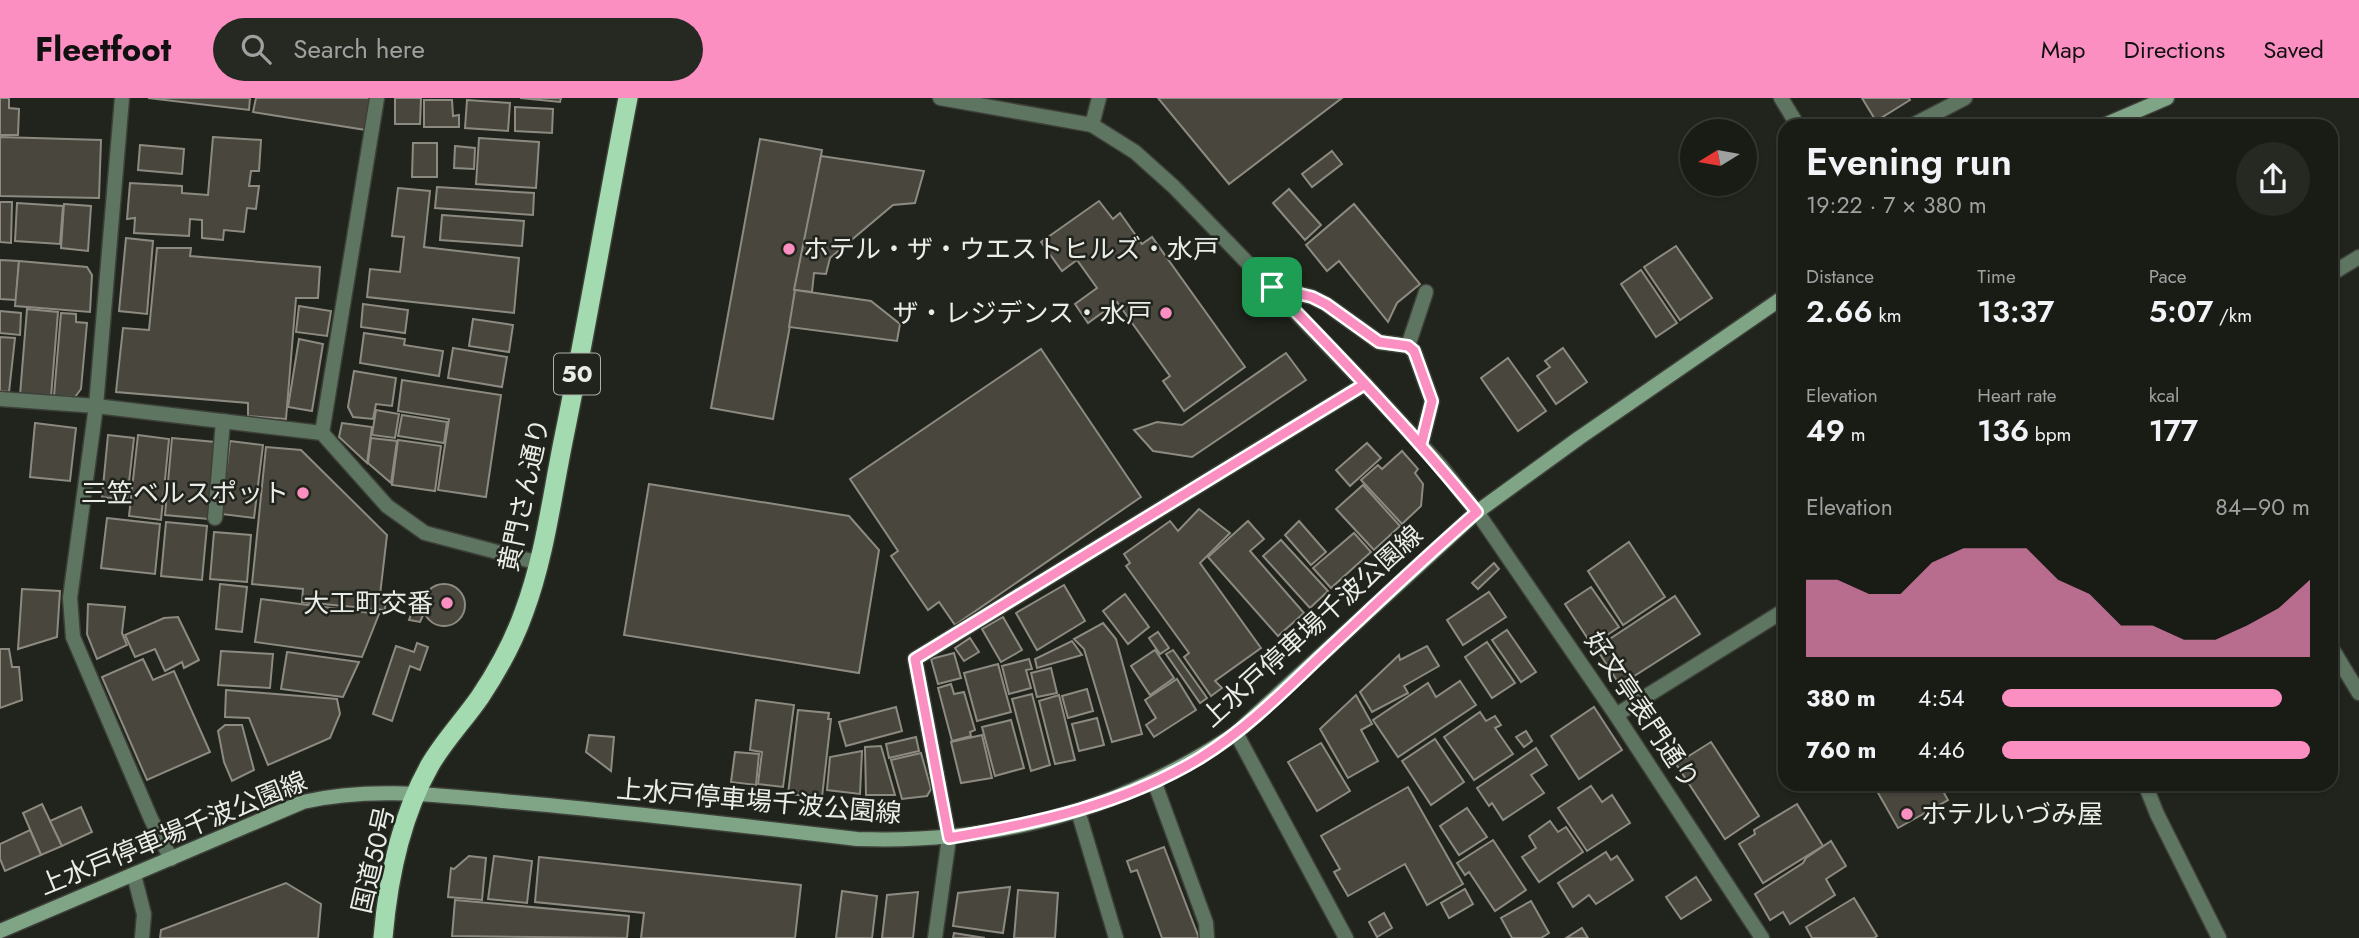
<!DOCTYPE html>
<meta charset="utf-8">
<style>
:root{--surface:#191b15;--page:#262822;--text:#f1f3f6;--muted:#9fa1a0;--line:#373934;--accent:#fc8fc2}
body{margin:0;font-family:Jost,"Noto Sans JP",sans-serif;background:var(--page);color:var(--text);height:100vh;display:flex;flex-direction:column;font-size:26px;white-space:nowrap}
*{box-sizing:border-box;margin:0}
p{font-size:23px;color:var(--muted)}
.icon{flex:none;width:38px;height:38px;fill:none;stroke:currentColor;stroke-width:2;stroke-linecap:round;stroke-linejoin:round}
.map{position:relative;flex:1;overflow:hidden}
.panel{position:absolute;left:1778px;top:21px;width:560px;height:672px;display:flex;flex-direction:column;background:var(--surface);border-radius:21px;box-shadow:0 2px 5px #0004,0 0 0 2px var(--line)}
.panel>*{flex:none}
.needle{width:46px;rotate:259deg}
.buttons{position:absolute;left:1680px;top:21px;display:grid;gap:14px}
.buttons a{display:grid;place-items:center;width:77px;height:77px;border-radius:50%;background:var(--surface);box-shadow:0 2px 5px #0004,0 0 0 2px var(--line);font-size:35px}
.pin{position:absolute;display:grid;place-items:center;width:60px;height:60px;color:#fff;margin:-30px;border-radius:14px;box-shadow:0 4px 10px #0006}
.round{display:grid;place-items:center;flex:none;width:74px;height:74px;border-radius:37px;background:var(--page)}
.head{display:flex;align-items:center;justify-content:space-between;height:119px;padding:0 28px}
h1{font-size:38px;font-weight:600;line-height:52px}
.metrics{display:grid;grid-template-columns:repeat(3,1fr);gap:10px;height:119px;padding:7px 28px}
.metrics div{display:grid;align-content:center}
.metrics b{font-size:30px;font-weight:600}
.metrics small{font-size:19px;font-weight:400}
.metrics p{font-size:19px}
.chart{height:196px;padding:14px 28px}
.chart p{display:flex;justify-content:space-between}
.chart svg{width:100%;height:126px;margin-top:7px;fill:var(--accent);opacity:.7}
ul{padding:0 28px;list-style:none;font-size:23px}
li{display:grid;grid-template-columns:112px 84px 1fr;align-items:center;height:52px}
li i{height:18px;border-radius:9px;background:var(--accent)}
header{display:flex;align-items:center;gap:42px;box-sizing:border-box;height:98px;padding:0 35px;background:var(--accent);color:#111}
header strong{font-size:33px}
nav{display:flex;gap:38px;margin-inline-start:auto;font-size:24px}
.search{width:490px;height:63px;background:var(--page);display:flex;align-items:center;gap:18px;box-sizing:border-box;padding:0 24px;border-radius:38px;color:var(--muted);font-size:26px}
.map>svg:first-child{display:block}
.building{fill:#48463d;stroke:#8d8b81;stroke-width:2}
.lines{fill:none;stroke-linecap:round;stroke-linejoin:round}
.service-casing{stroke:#3d4038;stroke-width:17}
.pedestrian-casing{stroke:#3d4038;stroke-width:17}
.minor-casing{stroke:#3d4038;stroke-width:17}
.tertiary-casing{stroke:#3d4038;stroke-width:17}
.secondary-casing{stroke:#3d4038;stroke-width:17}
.trunk-casing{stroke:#3d4038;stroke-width:22}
.service{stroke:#5e7562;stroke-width:14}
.pedestrian{stroke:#5e7562;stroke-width:14}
.minor{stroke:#5e7562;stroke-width:14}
.tertiary{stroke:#5e7562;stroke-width:14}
.secondary{stroke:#7fa486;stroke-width:14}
.trunk{stroke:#a4daaf;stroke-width:19}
.route-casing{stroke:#fff;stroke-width:14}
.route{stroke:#fc8fc2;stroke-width:9}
.poi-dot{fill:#fc8fc2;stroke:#21241c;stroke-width:2.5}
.labels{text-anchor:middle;stroke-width:5;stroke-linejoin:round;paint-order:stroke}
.shield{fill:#21241c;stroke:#aeb0aa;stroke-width:2}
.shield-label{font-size:24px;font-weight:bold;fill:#eaece7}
.poi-label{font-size:26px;fill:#eaece7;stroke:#21241c;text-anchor:end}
.street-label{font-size:26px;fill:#eaece7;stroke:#21241c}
</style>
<header>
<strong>Fleetfoot</strong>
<div class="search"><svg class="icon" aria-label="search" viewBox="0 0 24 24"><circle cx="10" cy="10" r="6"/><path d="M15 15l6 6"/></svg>Search here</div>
<nav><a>Map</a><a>Directions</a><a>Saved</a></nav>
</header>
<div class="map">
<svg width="2359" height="840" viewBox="0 0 2359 840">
<rect width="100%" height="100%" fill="#21241c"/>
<!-- building -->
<g class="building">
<path d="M0,0h9v10l10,1 -1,26h-18z"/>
<path d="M148,0h102l-1,12z"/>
<path d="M256,0h115l-5,32 -113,-18z"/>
<path d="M395,0h26l-1,26h-25z"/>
<path d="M520,0h41l-1,4z"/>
<path d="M1158,0h184l-113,86z"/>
<path d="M1862,0h47l1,2 -34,21z"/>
<path d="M424,2h28l1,16 6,-1v12h-35z"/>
<path d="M467,2l43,3 -2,28 -43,-3z"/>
<path d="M515,9l38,2 -1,24 -37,-2z"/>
<path d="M0,39l101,3 -2,58 -99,-2z"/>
<path d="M213,39l48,3 -2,31h-8l-2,15h10l-3,23 -9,-1 -3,24 -20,-2 -1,10 -21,-2v-18l-12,-1 -1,17 -55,-3 1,-15 -8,1 3,-36 52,3v7l26,2z"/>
<path d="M479,40l60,4 -3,46 -60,-4z"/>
<path d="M760,41l62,11 -49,269 -62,-11z"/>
<path d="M413,45h24v34h-25z"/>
<path d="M140,47l44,4 -2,25 -44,-4z"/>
<path d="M455,48l20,2 -1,21 -20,-1z"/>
<path d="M1332,53l10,13 -30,23 -10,-13z"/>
<path d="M821,58l103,15 -9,32 -22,2 -63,53 -4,16 -12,-1 -2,19 -18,-2z"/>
<path d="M437,89l97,6 -1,22 -98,-7z"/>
<path d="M398,90l32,3 -6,56 95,11 -5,55 -147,-16 3,-28 30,3 4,-35 -12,-1z"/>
<path d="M1289,91l32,36 -16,15 -32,-37z"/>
<path d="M1099,103l14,18 7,-6 22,31 10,-7 93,130 -61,44 -21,-30 7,-5 -53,-74 -29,21 -13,-19 22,-16 -20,-28 -15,11 -21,-29z"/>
<path d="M0,104h12l-1,41 -11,-1z"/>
<path d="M17,105l46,3 -3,38 -45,-3z"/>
<path d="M64,106l27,2 -3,45 -27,-3z"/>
<path d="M1354,106l66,80 -23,19 -9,19 -49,-61 -12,10 -21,-26z"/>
<path d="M442,117l82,6 -2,25 -82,-6z"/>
<path d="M126,140l27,3 -6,73 -28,-3z"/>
<path d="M1676,148l36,52 -32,22 -36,-53z"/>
<path d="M157,150h34l-1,8 130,11 -2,31h-22l-10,121 -38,-3v-13l-132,-11 7,-64 26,2z"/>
<path d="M0,162l19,1 -3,39 -16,-1z"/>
<path d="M19,163l68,6 5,8 -2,37 -75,-6z"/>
<path d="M1641,172l36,53 -21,14 -35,-53z"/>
<path d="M795,192l76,11 29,23 -3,17 -108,-14z"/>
<path d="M363,206l45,6 -3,23 -44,-6z"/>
<path d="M299,208l32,5 -4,25 -31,-4z"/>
<path d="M27,211l31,3 -7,85 -31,-2z"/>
<path d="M0,213l21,2 -1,22 -20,-2z"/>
<path d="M61,215l15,1v8l11,1 -6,66 -6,8 -21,-1z"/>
<path d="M473,221l40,6 -4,27 -40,-6z"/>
<path d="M364,235l41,6 -1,6 39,6 -4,25 -79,-13z"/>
<path d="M0,239l15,1 -6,54 -9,-1z"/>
<path d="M299,241l24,5 -11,67 -24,-4z"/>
<path d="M453,250l54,9 -5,30 -54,-9z"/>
<path d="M1563,250l24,34 -31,22 -19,-28 13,-9 -5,-6z"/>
<path d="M1041,251l100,148 -186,128 -16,-23 -11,8 -37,-54 7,-5 -48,-72z"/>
<path d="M1286,255l20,27 -114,77 -39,-6 -19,-21 23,-8 25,3z"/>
<path d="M1508,260l38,53 -28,20 -37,-53z"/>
<path d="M354,273l42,7 -4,28 -16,-2 -3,15 -20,-2 -5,-10z"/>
<path d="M402,282l99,15 -15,102 -48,-7 11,-71 -51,-8z"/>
<path d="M376,312l23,4 -4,24 -23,-3z"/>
<path d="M402,317l45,7 -3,21 -46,-7z"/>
<path d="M35,325l41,5 -6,53 -40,-4z"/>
<path d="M342,325l30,4 -5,36 -28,-26z"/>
<path d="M108,337l26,3 -7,62 -25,-3z"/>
<path d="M138,337l31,4 -8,81 -32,-4z"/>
<path d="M172,340l43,4 -7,77 -43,-4z"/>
<path d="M371,340l26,3 -6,42 -23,-20z"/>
<path d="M398,342l43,6 -6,45 -43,-6z"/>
<path d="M230,343l33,4 -9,73 -33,-4z"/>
<path d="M1367,345l14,15 -31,28 -14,-16z"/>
<path d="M266,349l35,3 86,85 -7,60h6l-1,15 -83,-8 1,-13 -51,-5z"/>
<path d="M1402,353l16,18 -3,4 8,11 -2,22 -19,18 -41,-44 17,-15 4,4z"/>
<path d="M649,386l200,32 30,34 -20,123 -235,-38z"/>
<path d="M1363,387l37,41 -26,24 -38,-41z"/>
<path d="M1199,411l31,24 -30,30 61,85 -46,33 7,7 -11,8 -27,-39 5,-4 -63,-87 4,-3 -6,-9 46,-33 8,10z"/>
<path d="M107,420l53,6 -5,50 -54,-6z"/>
<path d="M1248,423l16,18 -14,12 54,62 -26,23 -70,-79z"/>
<path d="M1299,423l27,31 -15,13 -26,-30z"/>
<path d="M166,424l41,4 -5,54 -41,-4z"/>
<path d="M214,434l37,3 -4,47 -37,-3z"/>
<path d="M1354,435l17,19 -40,36 -18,-20z"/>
<path d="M1281,442l47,51 -18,17 -47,-52z"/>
<path d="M1629,444l36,55 -42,28 -35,-54z"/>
<path d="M1494,465l5,6 -21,20 -6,-6z"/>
<circle cx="444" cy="507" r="21"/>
<path d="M220,486l27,3 -5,45 -26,-3z"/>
<path d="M1064,487l21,36 -48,29 -21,-37z"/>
<path d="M1591,489l28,40 -27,18 -27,-41z"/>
<path d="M22,491l38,2 -3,46 -39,12z"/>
<path d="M1489,494l17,25 -43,28 -16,-25z"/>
<path d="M1125,496l24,33 -21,17 -25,-33z"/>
<path d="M418,497l7,2 -1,16 -4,9 -11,-2z"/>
<path d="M1675,498l25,38 -80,51 -24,-37z"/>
<path d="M261,501l118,15 -17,43 -107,-15z"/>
<path d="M88,506l37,3 -3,26 5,12 -30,14 -10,-25z"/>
<path d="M178,519l21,43 -15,8 -2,-6 -17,9 -10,-22 -20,8 -10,-22 39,-17z"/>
<path d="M1003,519l19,33 -21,12 -19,-33z"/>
<path d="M1103,525l13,16 26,95 -30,8 -28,-93 -10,-10z"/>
<path d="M1507,532l29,42 -15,10 -29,-42z"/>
<path d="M1158,534l11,16 -9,6 -11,-16z"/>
<path d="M970,540l9,14 -15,9 -9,-13z"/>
<path d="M1072,543l10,14 -45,13 -2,-9z"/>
<path d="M1487,544l28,41 -23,15 -27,-41z"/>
<path d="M417,545l11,4 -8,23 -10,-4 -18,55 -19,-7 23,-68 18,6z"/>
<path d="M1427,548l12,20 -35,20 4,7 -36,19 -12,-20 39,-37 1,5z"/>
<path d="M0,551h9l3,18h7l3,33 -22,8z"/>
<path d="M1155,552l19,28 -24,17 -19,-29z"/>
<path d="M1173,552l34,48 -7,5 -34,-49z"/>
<path d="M221,553l52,3 -3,34 -52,-3z"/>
<path d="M287,554l72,10 -16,35 -62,-8z"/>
<path d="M954,555l7,25 -23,6 -7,-25z"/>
<path d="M143,561l10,21 21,-9 36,81 -63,28 -45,-103z"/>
<path d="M1029,561l3,10 -6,1 5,18 -22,6 -7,-28z"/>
<path d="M998,566l13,48 -34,9 -13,-48z"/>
<path d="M1051,570l6,25 -20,4 -6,-24z"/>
<path d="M1177,581l19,31 -42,27 -8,-12 10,-7 -11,-18z"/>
<path d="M1460,583l16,24 -78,52 -25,-37 55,-37 8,14z"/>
<path d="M951,586l3,10 10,-2 11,38 -5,2 1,4 -19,5 -14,-53z"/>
<path d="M1087,591l6,22 -25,7 -6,-22z"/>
<path d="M226,592l111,9 3,15 -10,24 -62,27 -19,-47 -24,-1z"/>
<path d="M1032,596l18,71 -19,6 -19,-72z"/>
<path d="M1059,597l16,65 -20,4 -16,-63z"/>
<path d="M1356,597l16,29 -11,6 17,31 -30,17 -28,-49z"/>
<path d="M756,602l38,5 -11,82 -25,-3 4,-32 -12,-2z"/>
<path d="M896,609l6,24 -56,15 -7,-24z"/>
<path d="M1594,609l28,43 -43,29 -28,-43z"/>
<path d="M798,612l31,3 -1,6h3l-9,78 -34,-3z"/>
<path d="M1480,614l6,9 9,-5 6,9 -6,3 18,26 -39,26 -30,-43z"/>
<path d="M1097,620l7,27 -25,6 -7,-27z"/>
<path d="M1011,622l13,48 -29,8 -13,-49z"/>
<path d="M225,627h17l12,45 -22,11 -8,-19 -6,-31z"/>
<path d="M1526,633l6,10 -8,6 -8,-10z"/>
<path d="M589,637l25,2 -3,34 -25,-19z"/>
<path d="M982,637l10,43 -31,5 -10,-41z"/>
<path d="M916,639l3,14 -30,7 -3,-14z"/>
<path d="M1435,641l29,43 -33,23 -29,-44z"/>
<path d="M1711,644l48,74 -34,23 -49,-75z"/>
<path d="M1321,645l29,48 -33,20 -29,-49z"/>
<path d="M881,648l14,49h-29l-1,-48z"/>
<path d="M1536,650l11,17 -16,10 13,18 -41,27 -11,-17 -3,3 -12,-18z"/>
<path d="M862,653l-2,43 -33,-4 3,-33z"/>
<path d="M735,654l24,2 -3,31 -25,-3z"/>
<path d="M921,655l10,36 -4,7 -25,3 -11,-39z"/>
<path d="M1873,686h66l9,16 -50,28z"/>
<path d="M1591,688l11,16 10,-7 18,28 -43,28 -29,-43z"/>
<path d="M1408,689l55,97 -36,21 -22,-41 -57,32 -14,-24 6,-3 -19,-33z"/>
<path d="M42,706l20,42 -21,9 -18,-42z"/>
<path d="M1797,706l26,42 -60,37 -24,-39 16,-10 -1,-4z"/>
<path d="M81,709l11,25 -30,14 -12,-25z"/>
<path d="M1467,710l20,29 -28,18 -19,-29z"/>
<path d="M1550,723l8,11 8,-5 17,25 -44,30 -17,-25 14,-9 -7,-12z"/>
<path d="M30,732l11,25 -36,16 -5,-12v-15z"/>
<path d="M1493,742l33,50 -31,21 -26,-39 -4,3 -8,-12z"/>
<path d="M1831,743l15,25 -20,13 9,16 -45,29 -7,-12 -13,8 -15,-26 48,-31 3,-5z"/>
<path d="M1164,749l35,91h-37l-25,-68 -6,2 -4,-11z"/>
<path d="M1606,754l5,8 6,-4 16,24 -37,24 -7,-9 -16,12 -15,-24z"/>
<path d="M469,758l17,2 -4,42 -34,-3 3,-29 3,1z"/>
<path d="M494,758l38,5 -5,42 -39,-4z"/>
<path d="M539,759l262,28 -6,53h-154l3,-25 -109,-11z"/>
<path d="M1696,779l15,23 -30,19 -15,-22z"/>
<path d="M286,785l35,21 -3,34h-158l1,-8z"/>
<path d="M1010,789l-7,46 -50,-7 5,-33z"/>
<path d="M1465,791l8,15 -24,14 -8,-15z"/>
<path d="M1018,792l40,3 -3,45h-41z"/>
<path d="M842,793l35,5 -5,42h-36z"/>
<path d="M918,794l-5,46h-31l5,-43z"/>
<path d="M1854,800l23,38 -3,2h-62l-6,-11z"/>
<path d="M455,802l174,16 -2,22 -175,-2z"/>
<path d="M1531,803l18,32 -8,5h-29l-11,-20z"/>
<path d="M1384,815l8,15 -15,9 -8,-15z"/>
<path d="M1582,830l6,10h-22z"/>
<path d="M954,835l31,5h-32z"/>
</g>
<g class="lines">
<defs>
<g id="service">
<path d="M1781,0l17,28"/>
<path d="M1911,28l54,-28"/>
<path d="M1272,189l40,10 14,7 53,38 29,4 6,5 18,50 -11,44"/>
<path d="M1408,248l18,-54"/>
<path d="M215,420l8,-97"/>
<path d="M2331,549l28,46"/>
<path d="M2145,686l12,30 62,124"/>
<path d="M134,777l10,39 -2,24"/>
</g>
<g id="pedestrian">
<path d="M1236,635l110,205"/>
<path d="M1078,713l38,127"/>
</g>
<g id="minor">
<path d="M122,0l-26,308 -26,192 3,39 78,182 20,40"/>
<path d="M1092,27l7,-27"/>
<path d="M2331,176l28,-17"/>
<path d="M0,301l96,7 226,27 65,73 38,27 114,30"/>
<path d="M322,335l55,-335"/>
<path d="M1477,414l139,203 146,223"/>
<path d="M1616,617l169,-105"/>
<path d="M1154,683l52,142 1,15"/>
<path d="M935,840l14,-100 -34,-179 450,-275"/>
</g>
<path id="tertiary" d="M940,0l152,27 43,27 39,35 191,197 75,81 37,47"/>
<g id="secondary">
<path d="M2102,28l65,-28"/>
<path d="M0,833l303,-129c73,-17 148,-5 222,1 110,10 221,23 332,36 140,5 263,-28 379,-106l241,-221 102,-74 206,-142"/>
</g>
<path id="trunk" d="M383,840c5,-60 17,-120 47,-173 14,-24 34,-45 50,-68 18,-27 33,-54 44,-85 21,-56 28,-117 40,-175 23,-113 42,-226 64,-339"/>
</defs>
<!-- service casing -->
<use href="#service" class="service-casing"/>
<!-- pedestrian casing -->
<use href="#pedestrian" class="pedestrian-casing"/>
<!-- minor casing -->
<use href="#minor" class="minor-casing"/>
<!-- tertiary casing -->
<use href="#tertiary" class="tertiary-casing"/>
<!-- secondary casing -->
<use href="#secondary" class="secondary-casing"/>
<!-- trunk casing -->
<use href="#trunk" class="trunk-casing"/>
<!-- service -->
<use href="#service" class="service"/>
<!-- pedestrian -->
<use href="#pedestrian" class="pedestrian"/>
<!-- minor -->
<use href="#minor" class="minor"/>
<!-- tertiary -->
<use href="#tertiary" class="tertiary"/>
<!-- secondary -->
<use href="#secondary" class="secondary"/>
<!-- trunk -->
<use href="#trunk" class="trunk"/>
</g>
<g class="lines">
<defs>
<path id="route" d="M1272,189c71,73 141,146 205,225 -52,45 -102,93 -152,140 -40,38 -78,77 -125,106 -78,47 -163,65 -251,80l-34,-179 450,-275 56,61 11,-44 -18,-50 -6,-5 -29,-4 -53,-38 -14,-7 -40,-10"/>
</defs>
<!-- route casing -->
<use href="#route" class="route-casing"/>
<!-- route -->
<use href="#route" class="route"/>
</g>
<!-- markers -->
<g class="poi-dot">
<circle cx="789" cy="151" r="7"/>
<circle cx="1166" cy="215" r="7"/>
<circle cx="303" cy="395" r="7"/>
<circle cx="447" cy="505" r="7"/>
<circle cx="1907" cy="716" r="7"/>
</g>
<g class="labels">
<!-- shield labels -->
<rect class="shield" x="554" y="255.5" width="46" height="41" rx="5"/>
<g class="shield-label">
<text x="577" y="284">50</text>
</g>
<!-- poi labels -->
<g class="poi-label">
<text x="803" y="160" text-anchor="start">ホテル・ザ・ウエストヒルズ・水戸</text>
<text x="1152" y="224">ザ・レジデンス・水戸</text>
<text x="289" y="404">三笠ベルスポット</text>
<text x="433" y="514">大工町交番</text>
<text x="1921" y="725" text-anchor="start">ホテルいづみ屋</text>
</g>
<!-- street labels -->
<g class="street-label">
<text transform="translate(524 397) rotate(-78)" y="9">黄門さん通り</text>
<text transform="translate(1312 528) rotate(-42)" y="9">上水戸停車場千波公園線</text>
<text transform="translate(1642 612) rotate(56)" y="9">好文亭表門通り</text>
<text transform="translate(759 703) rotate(5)" y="9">上水戸停車場千波公園線</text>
<text transform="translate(173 735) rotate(-22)" y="9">上水戸停車場千波公園線</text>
<text transform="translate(373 762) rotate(-77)" y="9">国道50号</text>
</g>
</g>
</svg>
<div class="buttons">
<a><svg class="needle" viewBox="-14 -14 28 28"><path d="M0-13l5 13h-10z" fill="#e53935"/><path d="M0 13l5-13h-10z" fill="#9fa1a0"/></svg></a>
</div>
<div class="pin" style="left:1272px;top:189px;background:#1e9e55"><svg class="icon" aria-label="arrive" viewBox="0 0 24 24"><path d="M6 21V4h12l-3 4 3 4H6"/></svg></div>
<section class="panel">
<div class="head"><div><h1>Evening run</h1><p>19:22 · 7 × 380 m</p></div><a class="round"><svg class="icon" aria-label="share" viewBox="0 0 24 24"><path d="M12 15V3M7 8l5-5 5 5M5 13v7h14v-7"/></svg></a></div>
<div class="metrics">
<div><p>Distance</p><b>2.66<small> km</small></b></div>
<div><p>Time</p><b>13:37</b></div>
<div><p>Pace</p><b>5:07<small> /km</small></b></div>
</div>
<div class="metrics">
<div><p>Elevation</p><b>49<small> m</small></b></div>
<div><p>Heart rate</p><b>136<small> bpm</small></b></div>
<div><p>kcal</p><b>177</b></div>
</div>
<div class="chart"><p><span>Elevation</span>84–90 m</p>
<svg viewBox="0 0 160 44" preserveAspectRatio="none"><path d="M0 44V17L10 17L20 22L30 22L40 11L50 6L60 6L70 6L80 17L90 22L100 33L110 33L120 38L130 38L140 33L150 27L160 17V44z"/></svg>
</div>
<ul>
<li><b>380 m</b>4:54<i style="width:91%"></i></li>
<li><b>760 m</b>4:46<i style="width:100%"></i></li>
</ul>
</section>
</div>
